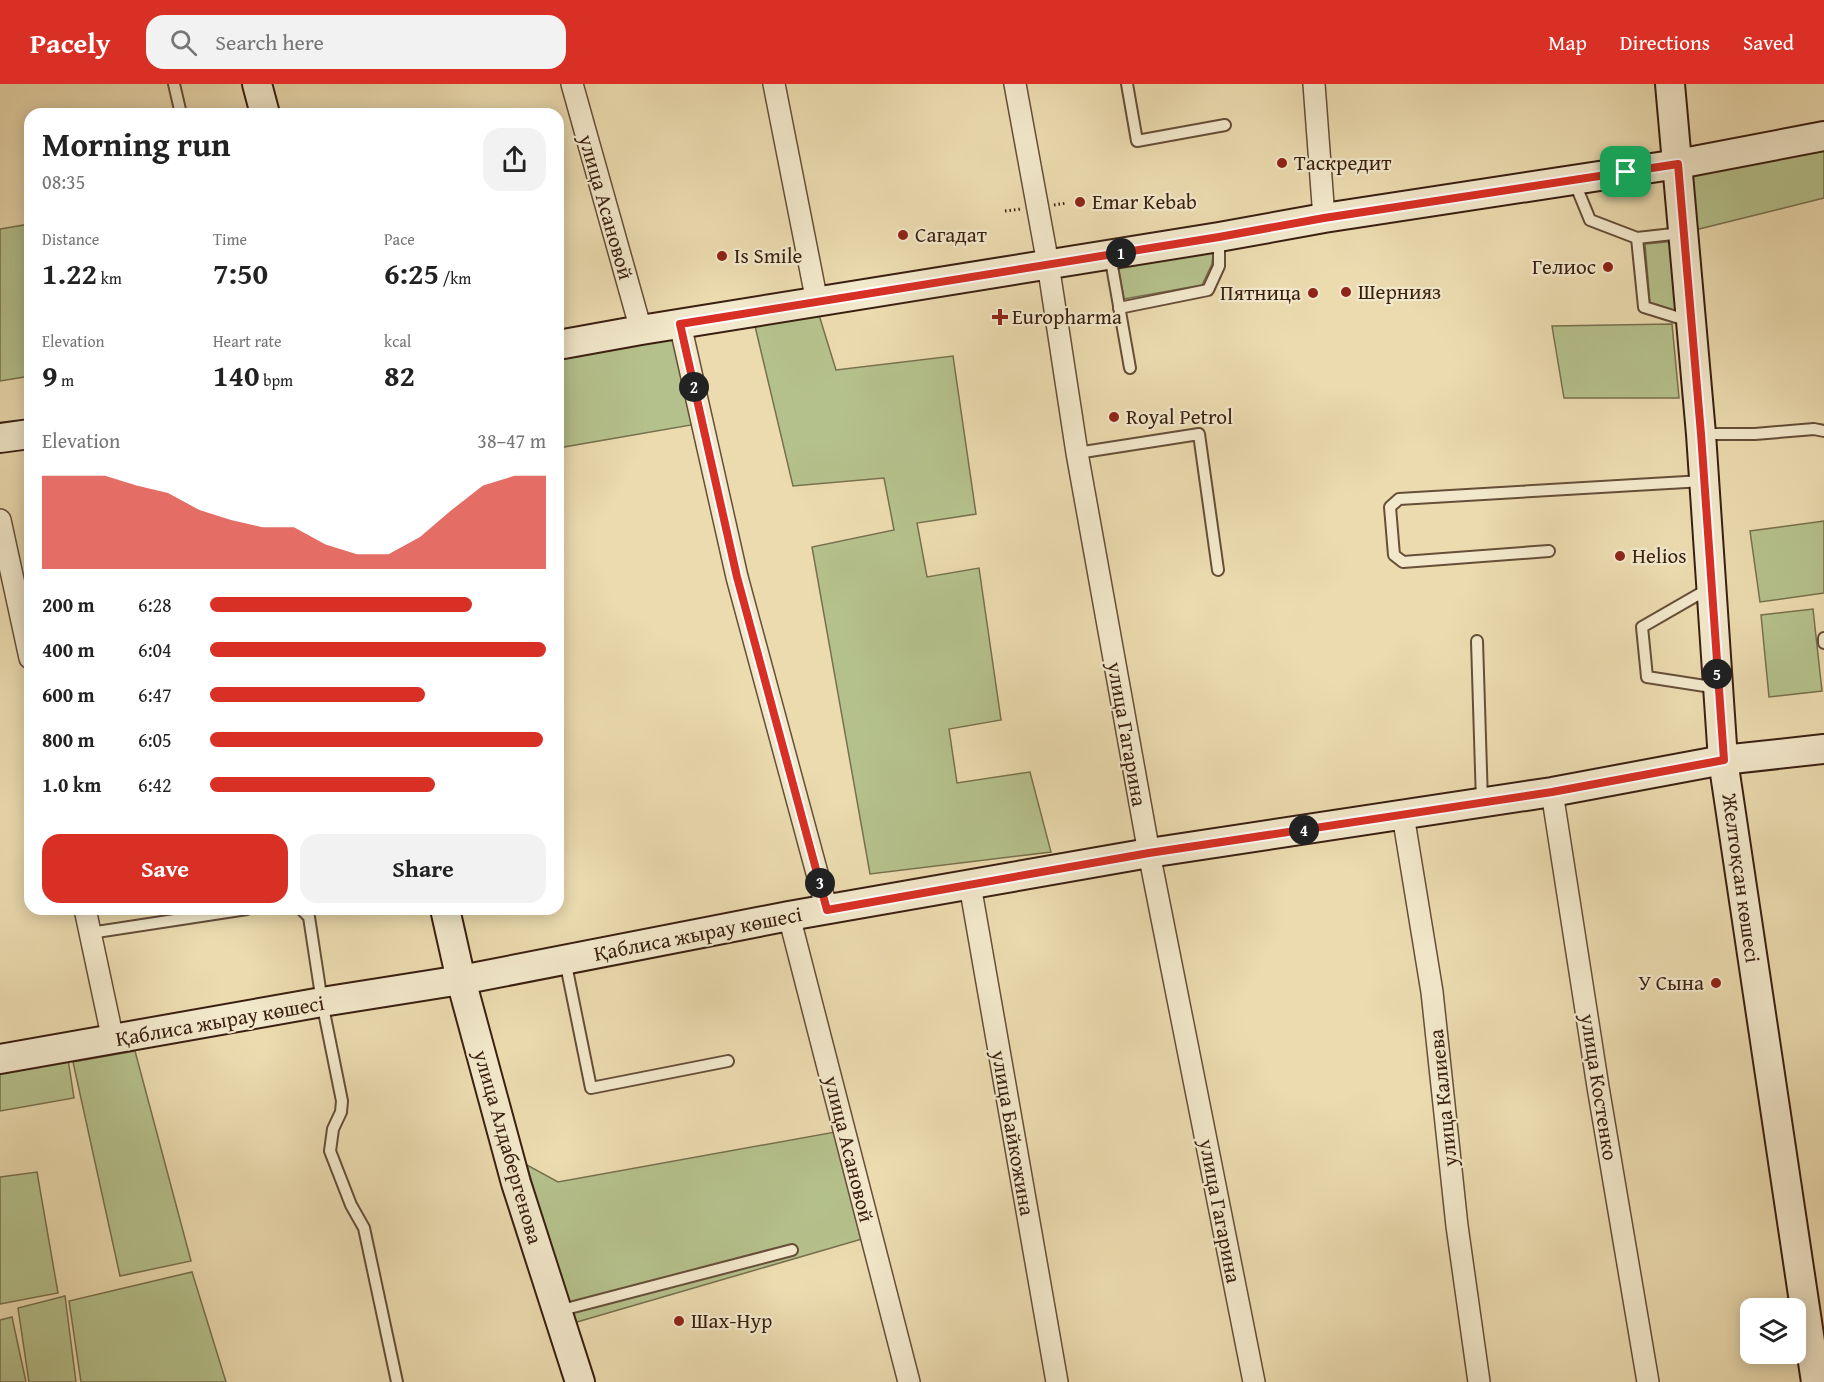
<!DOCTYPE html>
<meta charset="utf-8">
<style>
:root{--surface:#fff;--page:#f2f2f2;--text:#222;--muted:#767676;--accent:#d93025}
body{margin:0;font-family:"Gentium Book Plus",serif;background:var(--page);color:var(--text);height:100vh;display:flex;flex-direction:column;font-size:22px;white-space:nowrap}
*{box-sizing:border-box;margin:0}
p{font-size:20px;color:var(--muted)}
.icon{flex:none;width:33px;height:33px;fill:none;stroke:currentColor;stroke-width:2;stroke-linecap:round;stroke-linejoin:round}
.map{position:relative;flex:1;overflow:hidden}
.drawer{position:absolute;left:24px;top:24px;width:540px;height:807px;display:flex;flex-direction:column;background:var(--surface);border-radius:18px;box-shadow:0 3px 15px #0003}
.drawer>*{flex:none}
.controls{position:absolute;left:1740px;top:1214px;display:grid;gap:12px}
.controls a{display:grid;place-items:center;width:66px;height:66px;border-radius:12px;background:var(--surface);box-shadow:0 3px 15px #0003;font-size:30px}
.pin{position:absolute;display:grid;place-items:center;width:51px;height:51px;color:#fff;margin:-26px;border-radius:12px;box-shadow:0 3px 9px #0006}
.km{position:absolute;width:30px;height:30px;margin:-15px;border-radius:50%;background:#222;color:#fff;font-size:16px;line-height:30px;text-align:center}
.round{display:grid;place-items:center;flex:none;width:63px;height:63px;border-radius:18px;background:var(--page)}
.head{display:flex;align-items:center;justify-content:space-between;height:102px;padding:0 18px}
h1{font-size:33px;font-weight:800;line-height:45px}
.stats{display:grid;grid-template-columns:repeat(3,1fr);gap:9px;height:102px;padding:6px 18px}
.stats div{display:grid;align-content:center}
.stats b{font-size:30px;font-weight:800}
.stats small{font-size:16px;font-weight:400}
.stats p{font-size:16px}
.chart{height:168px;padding:12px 18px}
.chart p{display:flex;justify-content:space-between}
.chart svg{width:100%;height:108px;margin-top:6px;fill:var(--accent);opacity:.7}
.primary-button{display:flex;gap:12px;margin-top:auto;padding:12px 18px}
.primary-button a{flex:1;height:69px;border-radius:18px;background:var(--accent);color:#fff;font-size:24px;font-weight:800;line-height:69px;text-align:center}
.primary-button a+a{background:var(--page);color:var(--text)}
ul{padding:0 18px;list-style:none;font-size:20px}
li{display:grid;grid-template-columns:96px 72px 1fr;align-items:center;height:45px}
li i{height:15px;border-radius:8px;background:var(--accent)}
header{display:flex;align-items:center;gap:36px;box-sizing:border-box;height:84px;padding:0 30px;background:var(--accent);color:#fff}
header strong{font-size:28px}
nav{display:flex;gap:33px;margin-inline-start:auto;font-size:21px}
.search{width:420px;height:54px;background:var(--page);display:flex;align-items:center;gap:15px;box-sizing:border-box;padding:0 21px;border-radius:18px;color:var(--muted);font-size:22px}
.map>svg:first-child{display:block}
.green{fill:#b5c18c;stroke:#78704e;stroke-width:1.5}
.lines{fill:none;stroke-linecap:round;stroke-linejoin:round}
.lane-casing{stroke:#664e38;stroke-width:14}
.street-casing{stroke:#664e38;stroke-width:24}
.secondary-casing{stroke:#3a1f11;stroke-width:32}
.path{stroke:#3a1f11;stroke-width:3;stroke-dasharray:1.5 3;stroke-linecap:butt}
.lane{stroke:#f2e8cb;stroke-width:10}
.street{stroke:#f2e8cb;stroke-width:21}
.secondary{stroke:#f2e8cb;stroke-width:28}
.route-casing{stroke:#fff;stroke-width:12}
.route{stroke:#d93025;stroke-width:8}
.poi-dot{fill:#8f2418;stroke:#f2e8cb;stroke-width:2}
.labels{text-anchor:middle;stroke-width:4.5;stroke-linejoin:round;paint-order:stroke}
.poi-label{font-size:21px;fill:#3a1f11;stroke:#f2e8cb;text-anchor:start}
.street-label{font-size:21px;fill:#3a1f11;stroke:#f2e8cb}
</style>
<header>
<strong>Pacely</strong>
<div class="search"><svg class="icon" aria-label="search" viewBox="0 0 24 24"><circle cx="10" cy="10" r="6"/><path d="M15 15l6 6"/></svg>Search here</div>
<nav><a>Map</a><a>Directions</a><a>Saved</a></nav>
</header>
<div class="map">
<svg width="1824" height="1298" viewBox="0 0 1824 1298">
<rect width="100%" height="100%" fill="#ebdbaf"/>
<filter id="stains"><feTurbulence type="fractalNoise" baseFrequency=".00333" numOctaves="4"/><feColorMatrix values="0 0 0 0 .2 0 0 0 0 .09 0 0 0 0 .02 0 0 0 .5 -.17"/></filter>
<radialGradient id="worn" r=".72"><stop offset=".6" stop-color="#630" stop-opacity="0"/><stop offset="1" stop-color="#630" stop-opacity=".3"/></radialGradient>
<!-- green -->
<g class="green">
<path d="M1824,61v53l-129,32 -7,-62z"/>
<path d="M30,140v152l-30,5v-152z"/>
<path d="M1677,157l9,73 -36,-11 -5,-59z"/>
<path d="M1214,162l-2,18 -10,21 -78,14 -7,-39z"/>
<path d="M819,231l17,55 117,-14 23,158 -59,9 10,54 52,-9 22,152 -52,9 8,54 73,-11 21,80 -181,22 -58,-327 82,-17 -10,-52 -91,8 -38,-160z"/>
<path d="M1672,240l7,74h-115l-12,-72z"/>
<path d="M674,251l23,89 -139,24v-93z"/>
<path d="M1824,437v72l-64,9 -10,-71z"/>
<path d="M1813,525l9,82 -53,6 -8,-82z"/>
<path d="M135,967l56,210 -71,15 -47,-214z"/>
<path d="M68,975l6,39 -74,13v-41z"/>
<path d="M835,1048l27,107 -292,85 -43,-159 31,17z"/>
<path d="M37,1088l21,121 -58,11v-127z"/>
<path d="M192,1188l34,110h-145l-12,-81z"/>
<path d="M65,1212l11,86h-47l-11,-74z"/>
<path d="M12,1233l14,65h-26v-62z"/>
</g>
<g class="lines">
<defs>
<g id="lane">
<path d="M174,0l7,30"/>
<path d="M1127,0l10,57 88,-16"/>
<path d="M1574,97l16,39 47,18"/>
<path d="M1682,149l-45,5 7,69 45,14"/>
<path d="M1110,171l20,113"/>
<path d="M1119,224l89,-18 11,-24v-27"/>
<path d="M1701,350h54l59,-5 10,2"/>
<path d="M1077,369l122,-19 19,136"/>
<path d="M1549,467l-146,11 -9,-7 -4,-48 9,-8 304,-18"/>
<path d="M1708,505l-66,38 5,50 71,11"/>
<path d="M1824,554v5"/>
<path d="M1477,557l5,161"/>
<path d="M301,825l8,8 13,85 20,99 -1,11 -8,17 -3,22 21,54 13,23 33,154"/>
<path d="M90,849l157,-24"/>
<path d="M565,876l26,128 137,-27"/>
<path d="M558,1227l234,-61"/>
</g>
<g id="street">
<path d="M572,0l69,246"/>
<path d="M774,0l43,218"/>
<path d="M1015,0l33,180 29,189 72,400 105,529"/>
<path d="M1314,0l10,134"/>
<path d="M680,240l57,253 90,333"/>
<path d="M0,436l30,138"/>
<path d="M1552,708l46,295 50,295"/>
<path d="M1403,731l29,177 25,234 22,156"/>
<path d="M970,801l87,497"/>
<path d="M85,825l28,131"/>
<path d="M789,832l120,466"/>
</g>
<g id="secondary">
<path d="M257,0l8,30"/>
<path d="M1670,0l31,350 22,326 93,622"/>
<path d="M558,261l83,-15 578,-93 105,-19 354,-54 146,-28"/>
<path d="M0,354l30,-4"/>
<path d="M445,825l16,71 55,203 64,199"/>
<path d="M0,975l322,-57 139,-22 328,-64 360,-63 403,-61 171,-32 101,-11"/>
</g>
</defs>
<!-- lane casing -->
<use href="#lane" class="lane-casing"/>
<!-- street casing -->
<use href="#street" class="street-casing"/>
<!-- secondary casing -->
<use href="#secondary" class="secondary-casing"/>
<!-- path -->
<g class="path">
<path d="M1054,121l13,-2"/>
<path d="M1005,127l16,-2"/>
</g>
<!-- lane -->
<use href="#lane" class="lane"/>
<!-- street -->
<use href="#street" class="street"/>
<!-- secondary -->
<use href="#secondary" class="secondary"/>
</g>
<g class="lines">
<defs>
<path id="route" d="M1678,80l23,270 23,326 -172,32 -403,61 -322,57 -90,-333 -57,-253 539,-87 105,-19z"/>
</defs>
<!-- route casing -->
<use href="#route" class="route-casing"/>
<!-- route -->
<use href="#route" class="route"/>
</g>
<!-- markers -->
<g class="poi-dot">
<circle cx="1282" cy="79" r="6"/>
<circle cx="1080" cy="118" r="6"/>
<circle cx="903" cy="151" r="6"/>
<circle cx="722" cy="172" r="6"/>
<circle cx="1608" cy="183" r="6"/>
<circle cx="1346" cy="208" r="6"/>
<circle cx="1313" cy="209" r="6"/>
<path d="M997 224h6v6h6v6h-6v6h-6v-6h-6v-6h6z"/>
<circle cx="1114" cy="333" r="6"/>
<circle cx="1620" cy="472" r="6"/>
<circle cx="1716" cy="899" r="6"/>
<circle cx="679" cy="1237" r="6"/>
</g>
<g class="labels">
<!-- poi labels -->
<g class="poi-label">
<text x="1294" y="86">Таскредит</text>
<text x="1092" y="125">Emar Kebab</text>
<text x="915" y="158">Сагадат</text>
<text x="734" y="179">Is Smile</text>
<text x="1596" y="190" text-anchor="end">Гелиос</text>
<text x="1358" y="215">Шернияз</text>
<text x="1301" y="216" text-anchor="end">Пятница</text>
<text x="1012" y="240">Europharma</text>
<text x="1126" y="340">Royal Petrol</text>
<text x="1632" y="479">Helios</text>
<text x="1704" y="906" text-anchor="end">У Сына</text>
<text x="691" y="1244">Шах-Нур</text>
</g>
<!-- street labels -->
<g class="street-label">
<text transform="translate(606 123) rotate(74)" y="7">улица Асановой</text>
<text transform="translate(1127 650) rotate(80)" y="7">улица Гагарина</text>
<text transform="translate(1741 794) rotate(82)" y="7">Желтоқсан көшесі</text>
<text transform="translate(698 850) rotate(-11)" y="7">Қаблиса жырау көшесі</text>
<text transform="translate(220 937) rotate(-10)" y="7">Қаблиса жырау көшесі</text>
<text transform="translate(1599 1003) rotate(81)" y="7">улица Костенко</text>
<text transform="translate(1443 1014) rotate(-96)" y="7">улица Калиева</text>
<text transform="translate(1013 1049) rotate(80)" y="7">улица Байкожина</text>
<text transform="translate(508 1063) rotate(74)" y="7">улица Алдабергенова</text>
<text transform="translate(849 1065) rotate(76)" y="7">улица Асановой</text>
<text transform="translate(1220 1127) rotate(79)" y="7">улица Гагарина</text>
</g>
</g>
<rect width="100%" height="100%" filter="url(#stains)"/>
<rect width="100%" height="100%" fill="url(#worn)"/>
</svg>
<div class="controls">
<a><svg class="icon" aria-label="layers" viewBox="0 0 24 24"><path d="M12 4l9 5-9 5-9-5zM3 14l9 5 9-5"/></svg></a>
</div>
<div class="pin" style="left:1626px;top:88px;background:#1e9e55"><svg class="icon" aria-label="arrive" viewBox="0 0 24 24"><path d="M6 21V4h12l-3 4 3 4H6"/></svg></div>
<b class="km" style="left:1121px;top:169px">1</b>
<b class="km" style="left:694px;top:303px">2</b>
<b class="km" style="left:820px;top:799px">3</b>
<b class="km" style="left:1304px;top:746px">4</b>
<b class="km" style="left:1717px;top:590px">5</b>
<section class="drawer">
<div class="head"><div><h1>Morning run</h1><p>08:35</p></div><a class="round"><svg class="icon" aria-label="share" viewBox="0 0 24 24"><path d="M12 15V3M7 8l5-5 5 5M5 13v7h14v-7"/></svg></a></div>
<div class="stats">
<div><p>Distance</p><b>1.22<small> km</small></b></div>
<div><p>Time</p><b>7:50</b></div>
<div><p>Pace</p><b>6:25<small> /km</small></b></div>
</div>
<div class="stats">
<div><p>Elevation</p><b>9<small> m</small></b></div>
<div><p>Heart rate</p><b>140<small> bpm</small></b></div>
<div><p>kcal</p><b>82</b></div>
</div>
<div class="chart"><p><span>Elevation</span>38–47 m</p>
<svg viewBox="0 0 160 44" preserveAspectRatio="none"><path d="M0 44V6L10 6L20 6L30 10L40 13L50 20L60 24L70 27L80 27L90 34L100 38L110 38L120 31L130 20L140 10L150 6L160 6V44z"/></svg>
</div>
<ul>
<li><b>200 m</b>6:28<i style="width:78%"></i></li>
<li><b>400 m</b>6:04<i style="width:100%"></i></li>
<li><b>600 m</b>6:47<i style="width:64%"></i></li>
<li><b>800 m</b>6:05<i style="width:99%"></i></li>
<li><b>1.0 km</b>6:42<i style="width:67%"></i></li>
</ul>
<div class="primary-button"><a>Save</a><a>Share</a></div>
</section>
</div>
